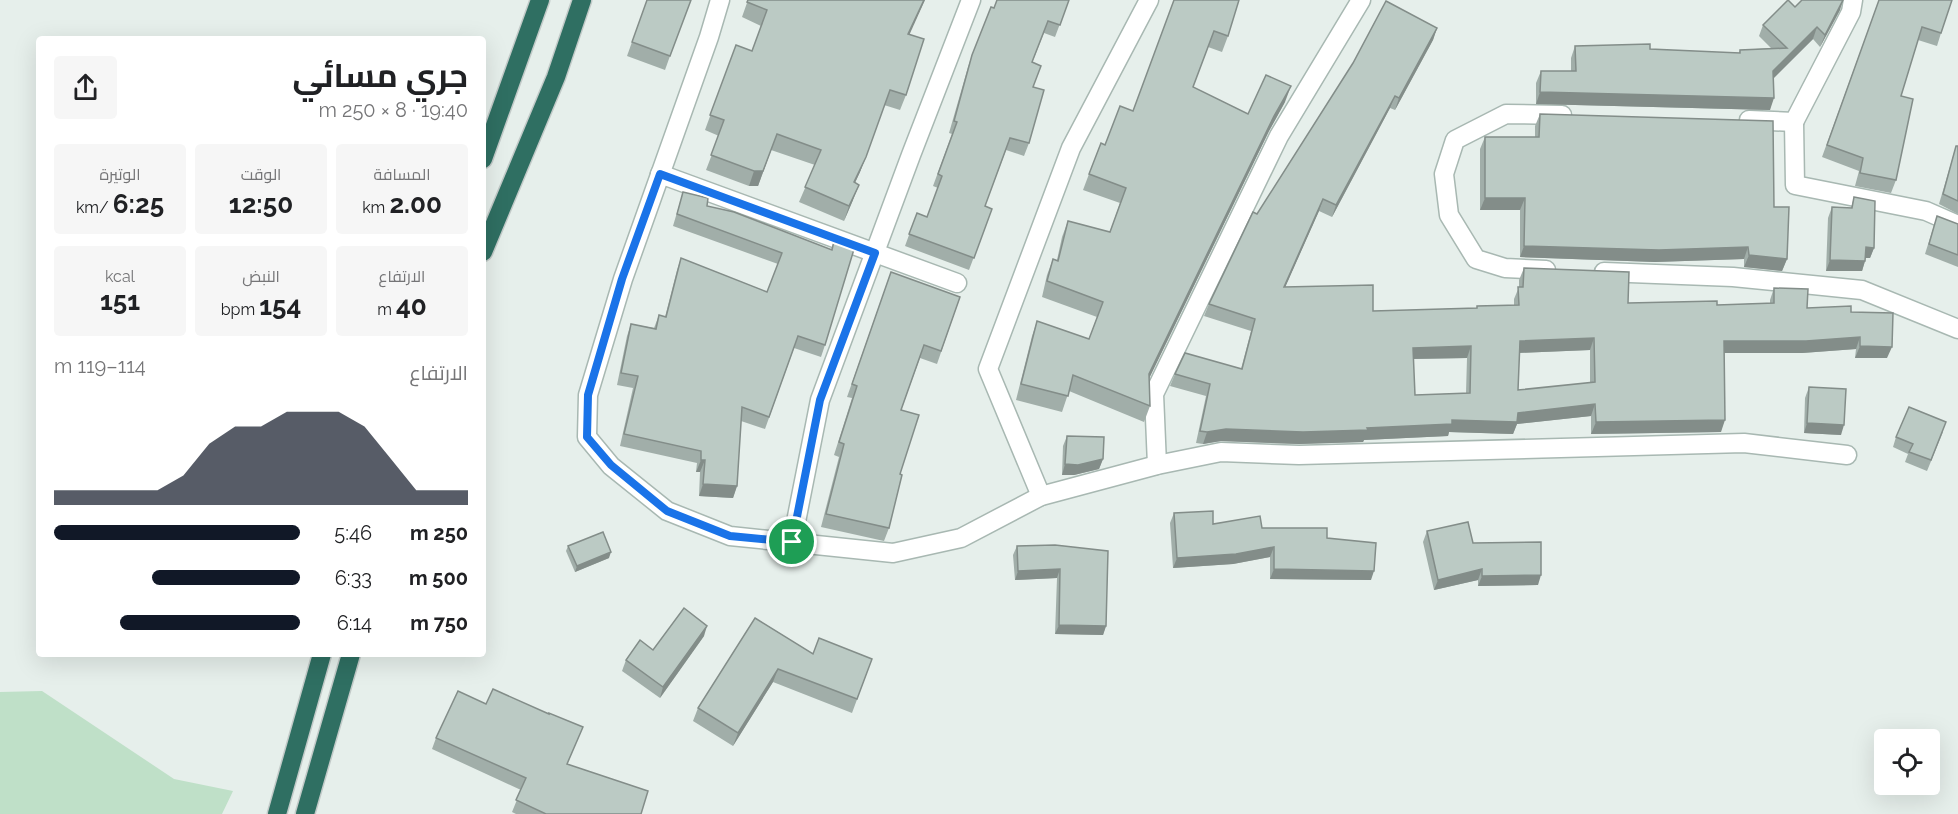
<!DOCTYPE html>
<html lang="ar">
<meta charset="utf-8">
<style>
:root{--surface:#fff;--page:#f6f6f6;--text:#202124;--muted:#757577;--accent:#111827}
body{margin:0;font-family:Raleway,Cairo,sans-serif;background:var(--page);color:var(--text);direction:rtl;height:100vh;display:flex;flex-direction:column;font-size:22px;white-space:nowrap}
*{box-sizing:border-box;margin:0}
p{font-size:20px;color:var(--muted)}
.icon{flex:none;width:33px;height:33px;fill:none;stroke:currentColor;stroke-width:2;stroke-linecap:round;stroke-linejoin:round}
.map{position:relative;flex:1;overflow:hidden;direction:ltr}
.drawer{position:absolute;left:36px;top:36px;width:450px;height:621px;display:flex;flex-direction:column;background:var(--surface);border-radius:6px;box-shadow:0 6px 24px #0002;direction:rtl}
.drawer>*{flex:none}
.controls{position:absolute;left:1874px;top:729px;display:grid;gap:12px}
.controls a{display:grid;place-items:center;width:66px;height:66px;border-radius:6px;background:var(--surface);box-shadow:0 6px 24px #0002;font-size:30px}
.pin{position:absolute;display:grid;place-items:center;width:51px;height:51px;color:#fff;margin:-26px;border:3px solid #fff;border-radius:50%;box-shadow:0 2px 6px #0007}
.round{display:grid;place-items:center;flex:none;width:63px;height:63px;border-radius:6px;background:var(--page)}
.headline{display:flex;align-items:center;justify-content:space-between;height:102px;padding:0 18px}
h1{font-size:33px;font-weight:700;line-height:45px}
.metrics{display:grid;grid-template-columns:repeat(3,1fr);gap:9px;height:102px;padding:6px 18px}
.metrics div{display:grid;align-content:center;border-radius:6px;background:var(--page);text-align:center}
.metrics b{font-size:26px;font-weight:700}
.metrics small{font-size:16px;font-weight:400}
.metrics p{font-size:16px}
.chart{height:168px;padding:12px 18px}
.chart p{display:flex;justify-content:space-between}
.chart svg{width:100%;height:108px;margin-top:6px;fill:var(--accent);opacity:.7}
ul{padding:0 18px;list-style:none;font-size:20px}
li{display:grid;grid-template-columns:96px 72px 1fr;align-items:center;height:45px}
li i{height:15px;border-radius:8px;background:var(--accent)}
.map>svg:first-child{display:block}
.green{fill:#bfe0c8}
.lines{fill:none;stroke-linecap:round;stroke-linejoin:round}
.street-casing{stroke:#a8b8b2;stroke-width:21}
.highway-casing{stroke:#c2cac8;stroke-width:21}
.street{stroke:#fff;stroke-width:18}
.highway{stroke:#2f6f62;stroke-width:18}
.wall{fill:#a1aea9;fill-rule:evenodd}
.shaded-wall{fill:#838d89}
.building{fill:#bbcac4;stroke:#838d89;stroke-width:1.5;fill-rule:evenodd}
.route-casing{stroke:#fff;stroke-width:12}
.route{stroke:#1a73e8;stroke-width:8}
</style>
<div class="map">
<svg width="1958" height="814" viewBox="0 0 1958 814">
<rect width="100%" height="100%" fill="#e6efeb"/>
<!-- green -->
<path class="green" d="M42,691l132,88 59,12 -11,23h-222v-122z"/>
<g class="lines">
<defs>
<g id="street">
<path d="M720,0l-11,37 -86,242 -35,116 -1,42 24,29 56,45 63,25 163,17 68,-15 80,-42 116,-31 64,-13 78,3 445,-12 103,12"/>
<path d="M1749,120l45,2 57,-110 2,-12"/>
<path d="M1794,122l1,63 131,26 32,14"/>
<path d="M660,174l297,109"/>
<path d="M1546,270l-41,-2 -29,-9 -27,-44 -5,-41 11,-34 51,-26 56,1"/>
<path d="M1604,272l129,5 129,13 96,39"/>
<path d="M1157,465l-3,-71 125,-258 82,-136"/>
<path d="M1041,496l-53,-127 83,-221 78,-148"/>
<path d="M792,542l28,-142 91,-245 60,-155"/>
</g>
<g id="highway">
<path d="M483,159l57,-159"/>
<path d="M483,252l73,-175 26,-77"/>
<path d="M277,814l45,-160"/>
<path d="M305,814l46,-160"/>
</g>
</defs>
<!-- street casing -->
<use href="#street" class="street-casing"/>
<!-- highway casing -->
<use href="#highway" class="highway-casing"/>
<!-- street -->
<use href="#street" class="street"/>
<!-- highway -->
<use href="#highway" class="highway"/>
</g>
<!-- wall -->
<g class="wall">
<path d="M748,0l162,34 -4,61 -6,15 -16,-5 -24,67 -5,11 -2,17 -9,21 -45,-19 16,-37 -44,-15 -13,36h-9l-43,-16 13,-34 -14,-6 31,-85 16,6 9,-25 -19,-9z"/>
<path d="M1069,0l-14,37 -11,-4 -12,30 1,24 -4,56 -5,13 -18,-6 -21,56 7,3 -23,61 -64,-24 12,-33 10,4 11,-29 -5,-2 19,-52 -3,-1 19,-66 4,-12 22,-47z"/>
<path d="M1174,0l54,36 -6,16 -14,-5 -15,40 55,27 37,-12 -16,29 -120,247 1,28 -6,16 -75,-31 -7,21 -46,-12 16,-64 5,-15 52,18 8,-22 -55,-20 5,-22 6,-16 4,1 5,-23 6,-16 42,11 10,-29 -37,-13 6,-16 16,-29 28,-34z"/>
<path d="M1879,0l62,33 -4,13 -19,-6 -17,56 -5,84 -5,13 -36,-7 4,-15 -37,-14z"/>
<path d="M1840,10l-20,37 -7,-8 -40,39 -3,32 -234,-6v-21l5,-12h30v-13l4,-12 164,7 1,-3 31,-2 -12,-12 4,-11z"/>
<path d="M1437,28l-4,12 -38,70 -5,-2 -58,109 -13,-6 -34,76 88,24 104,-3v-2l37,-1v-6l5,-12v-7l5,-12 104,35 89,2 53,-2v-3l4,-12 33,20 44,4 36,46h-32l1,-9 -54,4h-78l-3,79 -130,2v-18l-74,8 -4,10 -64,-2 -1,4 -84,4 -1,2 -64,2 -78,-3 -18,3 -7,-1 10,-47 -36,-10 5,-12 66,-5 10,-38 -47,-15 5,-12 48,-90zM1590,350v33l-72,7 1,-37zM1467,358l-1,35 -51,2 -2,-36z"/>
<path d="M632,42l38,14 -5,14 -38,-14z"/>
<path d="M1540,114l234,93 13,52 -5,12 -38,-4v-8l-89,3 -135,-5v-47h-40v-61l5,-12h50v-11z"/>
<path d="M1956,146h2v68l-19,-10z"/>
<path d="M683,192l24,14 124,44 3,-9 -9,104 -4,12 -27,-9 -29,81 -24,-8 -4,65 -4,12 -34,-2 1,-24h-4l1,-9 -77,-17 13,-58 -16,-3 10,-49 4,-12 23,4 5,-13 6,2 12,-47 4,-12 86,34 11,-28 -105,-38z"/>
<path d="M1854,197l20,51 -4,10h-5v3l-3,10h-36l2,-53 4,-11 19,1z"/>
<path d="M1937,216l21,8v43l-33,-13z"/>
<path d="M891,272l69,25 -23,67 -17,-6 -19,52 -1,64 -11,54 -5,13 -63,-14 18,-70 -5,-2 18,-57 -5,-1z"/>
<path d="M1809,387l32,48 -37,-2 1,-35z"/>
<path d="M1943,432l-16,39 -22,-9 3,-8 -15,-7 3,-10z"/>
<path d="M1067,436l36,23 -4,10 -25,6h-12l1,-29z"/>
<path d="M1174,513l39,11 49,4 65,10 44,42 -101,-1v-22l-37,7 -60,4 -3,-45z"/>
<path d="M1427,531l46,12 65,42 -60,1v-6l-44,10 -11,-48z"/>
<path d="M1055,545l51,81 -3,9 -48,-1 2,-56 -42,2 -2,-25 4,-9z"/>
<path d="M568,546l41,12 -34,14 -9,-21z"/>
<path d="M755,618l58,36 59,5 -20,54 -79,-31 -40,64 -40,-25 5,-13z"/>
<path d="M704,636l-44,62 -38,-27 4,-11 27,-10z"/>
<path d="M486,704l63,10 34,13 -16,37 74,50h-125l-4,-2 9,-22 -89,-41 4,-11z"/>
</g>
<!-- shaded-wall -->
<g class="shaded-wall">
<path d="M924,0h1l-22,49 5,-15z"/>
<path d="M1843,0l-3,10 -20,37 5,-12z"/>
<path d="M1817,27l-4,12 -44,44 4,-12z"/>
<path d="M1437,28l-4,12 -38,70 4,-12z"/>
<path d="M1291,86l-6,16 -16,29 -125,258 5,-15 125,-258z"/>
<path d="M1540,92l234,6 -4,12 -234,-6z"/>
<path d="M1395,96l-5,12 -58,109 4,-12z"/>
<path d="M777,134l-19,52h-9l5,-15z"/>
<path d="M866,157l-6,15 -12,25 6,-15z"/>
<path d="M859,185l-6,15 -9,21 5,-15z"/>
<path d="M1485,198h40l-5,12h-40z"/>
<path d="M1323,199l-4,12 -39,88 4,-12z"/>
<path d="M1524,246l224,1 -4,12 -89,3 -135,-5z"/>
<path d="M1866,247l8,1 -4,10h-8z"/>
<path d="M1749,255l38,4 -5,12 -38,-4z"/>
<path d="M1830,260l35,1 -3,10h-36z"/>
<path d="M1860,337l-4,12 -54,4h-83l5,-12z"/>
<path d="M1594,338l-4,12 -75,3 5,-12z"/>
<path d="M1471,346l-4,12 -58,1 4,-11z"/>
<path d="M1860,346l32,1 -5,11h-32z"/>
<path d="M1595,404l-4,12 -74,8 -4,10 -64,-2 -1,4 -84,4 -1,2 -64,2 -78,-3 -18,3 4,-12 19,-3 141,-1 85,-8z"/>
<path d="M1725,420l-4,12 -130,2 5,-12z"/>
<path d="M1807,423l37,2 -3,10 -37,-2z"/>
<path d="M1103,459l-4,10 -25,6h-12l3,-11z"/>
<path d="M701,460h4l-5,12h-4z"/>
<path d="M703,484l34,2 -4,12 -34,-2z"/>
<path d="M1274,547l-4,10 -37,7 -60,4 4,-10z"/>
<path d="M611,552l-2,6 -34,14 2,-6z"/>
<path d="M1060,569l-3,9 -42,2 3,-9z"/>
<path d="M1274,569l100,2 -3,9 -101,-1z"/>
<path d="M1482,569l-4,11 -44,10 4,-10z"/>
<path d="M1541,575l-3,10 -60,1 4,-10z"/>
<path d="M1059,625l47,1 -3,9 -48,-1z"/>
<path d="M707,626l-3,10 -44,62 3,-11z"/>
<path d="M778,669l-5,13 -40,64 5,-13z"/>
</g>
<!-- building -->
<g class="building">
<path d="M647,0h44l-21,56 -38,-14z"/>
<path d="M748,0h176l-16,34 16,5 -18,56 -16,-5 -24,67 -12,25 5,3 -10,21 -44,-19 16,-37 -44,-16 -14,37h-9l-43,-16 13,-35 -14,-5 26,-70 16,6 15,-41 -20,-8z"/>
<path d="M997,0h72l-9,25 -12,-4 -16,41 9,4 -8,21 11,3 -15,53 -19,-5 -25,68 7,3 -18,49 -65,-24 8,-21 10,4 15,-41 -4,-2 19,-52 -3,-1 18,-66 19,-48 3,1z"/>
<path d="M1174,0h65l-11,36 -14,-5 -21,56 55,27 18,-39 25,11 -17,30 -125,258 1,32 -77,-31 -5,21 -47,-12 16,-63 52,18 14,-37 -56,-21 6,-22 5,2 10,-40 42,11 16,-44 -37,-14 12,-31 4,2 15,-39 13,5z"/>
<path d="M1788,0l7,7 7,-7h41l-18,35 -8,-8 -44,44 1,27 -234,-6 1,-21h35l-1,-25 75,-2v5l90,4v-3l47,-2 -24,-23z"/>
<path d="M1879,0h73l-11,33 -19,-6 -21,69 12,3 -17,81 -36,-7 3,-15 -36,-13z"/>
<path d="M1386,1l51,27 -38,70 -4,-2 -59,109 -13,-6 -39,88 89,-2v26l104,-3v-2l42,-1 -1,-18h5l1,-19 105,4 -1,31 89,-2v4l57,-2v-15l34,1 -1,19 44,-2v6l42,1 -1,34 -32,-1v-9l-54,4h-82l1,79 -129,2 -1,-18 -77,9 -1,9 -65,-2v4l-85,4 1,2 -65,2 -77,-3 -19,3 -7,-1 10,-47 -35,-10 10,-21 57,16 13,-50 -46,-15 44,-92 4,2 96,-151zM1594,338l1,44 -77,8 2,-49zM1471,346l-1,47 -55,2 -2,-47z"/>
<path d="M1540,114l233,7 1,86h15l-2,52 -38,-4 -1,-8 -89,3 -135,-4 1,-48h-40v-61h54z"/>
<path d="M1956,146h2v55l-15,-7z"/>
<path d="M683,192l25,6 -1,8 27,6 98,38 2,-9 21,5 -30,99 -27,-9 -29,81 -27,-10 -5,79 -34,-2 2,-24h-4v-9l-77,-17 14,-58 -17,-3 10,-49 25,5 3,-14 7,2 15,-59 86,34 15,-39 -105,-39z"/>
<path d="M1854,197l21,4 -1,47 -8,-1 -1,14 -35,-1 2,-53 20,1z"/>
<path d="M1937,216l21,8v31l-29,-11z"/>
<path d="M891,272l69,25 -19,54 -17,-6 -23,65 18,5 -19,59 2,1 -13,53 -63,-14 18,-70 -5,-2 18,-56 -5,-2z"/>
<path d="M1809,387l37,2 -2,36 -37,-2z"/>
<path d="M1909,407l37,15 -15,38 -22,-8 4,-8 -17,-7z"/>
<path d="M1067,436l37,1 -1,22 -25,6 -13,-1z"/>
<path d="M1213,511v13l47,-8 2,12h65v10l49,5 -2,28 -100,-2v-22l-38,7 -59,4 -3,-45z"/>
<path d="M1468,522l5,21 68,-1v33l-59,1v-7l-44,11 -11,-49z"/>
<path d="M603,532l8,20 -34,14 -9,-20z"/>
<path d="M1055,545l53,6 -2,75 -47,-1 1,-56 -42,2 -1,-25z"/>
<path d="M684,608l23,18 -44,61 -37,-27 14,-20 13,10z"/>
<path d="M755,618l58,36 6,-16 53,21 -15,40 -79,-30 -40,64 -40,-25z"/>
<path d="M493,689l56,25v-1l34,14 -16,37 81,27 -7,23h-95l-30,-14 10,-22 -90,-40 22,-47 28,13z"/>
</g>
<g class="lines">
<defs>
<path id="route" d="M660,174l215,79 -55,147 -28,142 -62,-6 -63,-25 -56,-46 -24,-28 1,-42 34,-116z"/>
</defs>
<!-- route casing -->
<use href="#route" class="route-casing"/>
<!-- route -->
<use href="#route" class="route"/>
</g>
</svg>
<div class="controls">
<a><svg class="icon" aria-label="locate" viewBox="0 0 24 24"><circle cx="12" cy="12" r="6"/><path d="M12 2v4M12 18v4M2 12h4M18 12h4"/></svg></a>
</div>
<div class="pin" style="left:792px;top:542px;background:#1e9e55"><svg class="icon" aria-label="arrive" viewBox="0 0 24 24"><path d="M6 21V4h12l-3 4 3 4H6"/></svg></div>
<section class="drawer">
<div class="headline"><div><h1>جري مسائي</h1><p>19:40 · 8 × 250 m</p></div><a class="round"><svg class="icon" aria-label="share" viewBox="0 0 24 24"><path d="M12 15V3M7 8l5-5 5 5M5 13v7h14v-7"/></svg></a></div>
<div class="metrics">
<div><p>المسافة</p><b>2.00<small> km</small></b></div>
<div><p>الوقت</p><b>12:50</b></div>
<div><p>الوتيرة</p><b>6:25<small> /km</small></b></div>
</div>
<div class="metrics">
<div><p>الارتفاع</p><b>40<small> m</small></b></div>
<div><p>النبض</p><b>154<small> bpm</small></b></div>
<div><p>kcal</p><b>151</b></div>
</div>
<div class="chart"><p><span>الارتفاع</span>114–119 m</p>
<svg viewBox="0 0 160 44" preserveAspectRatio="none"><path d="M0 44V38L10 38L20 38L30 38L40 38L50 32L60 19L70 12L80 12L90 6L100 6L110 6L120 12L130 25L140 38L150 38L160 38V44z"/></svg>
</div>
<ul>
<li><b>250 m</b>5:46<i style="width:100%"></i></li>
<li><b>500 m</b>6:33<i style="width:60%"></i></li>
<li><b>750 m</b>6:14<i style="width:73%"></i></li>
</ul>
</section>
</div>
